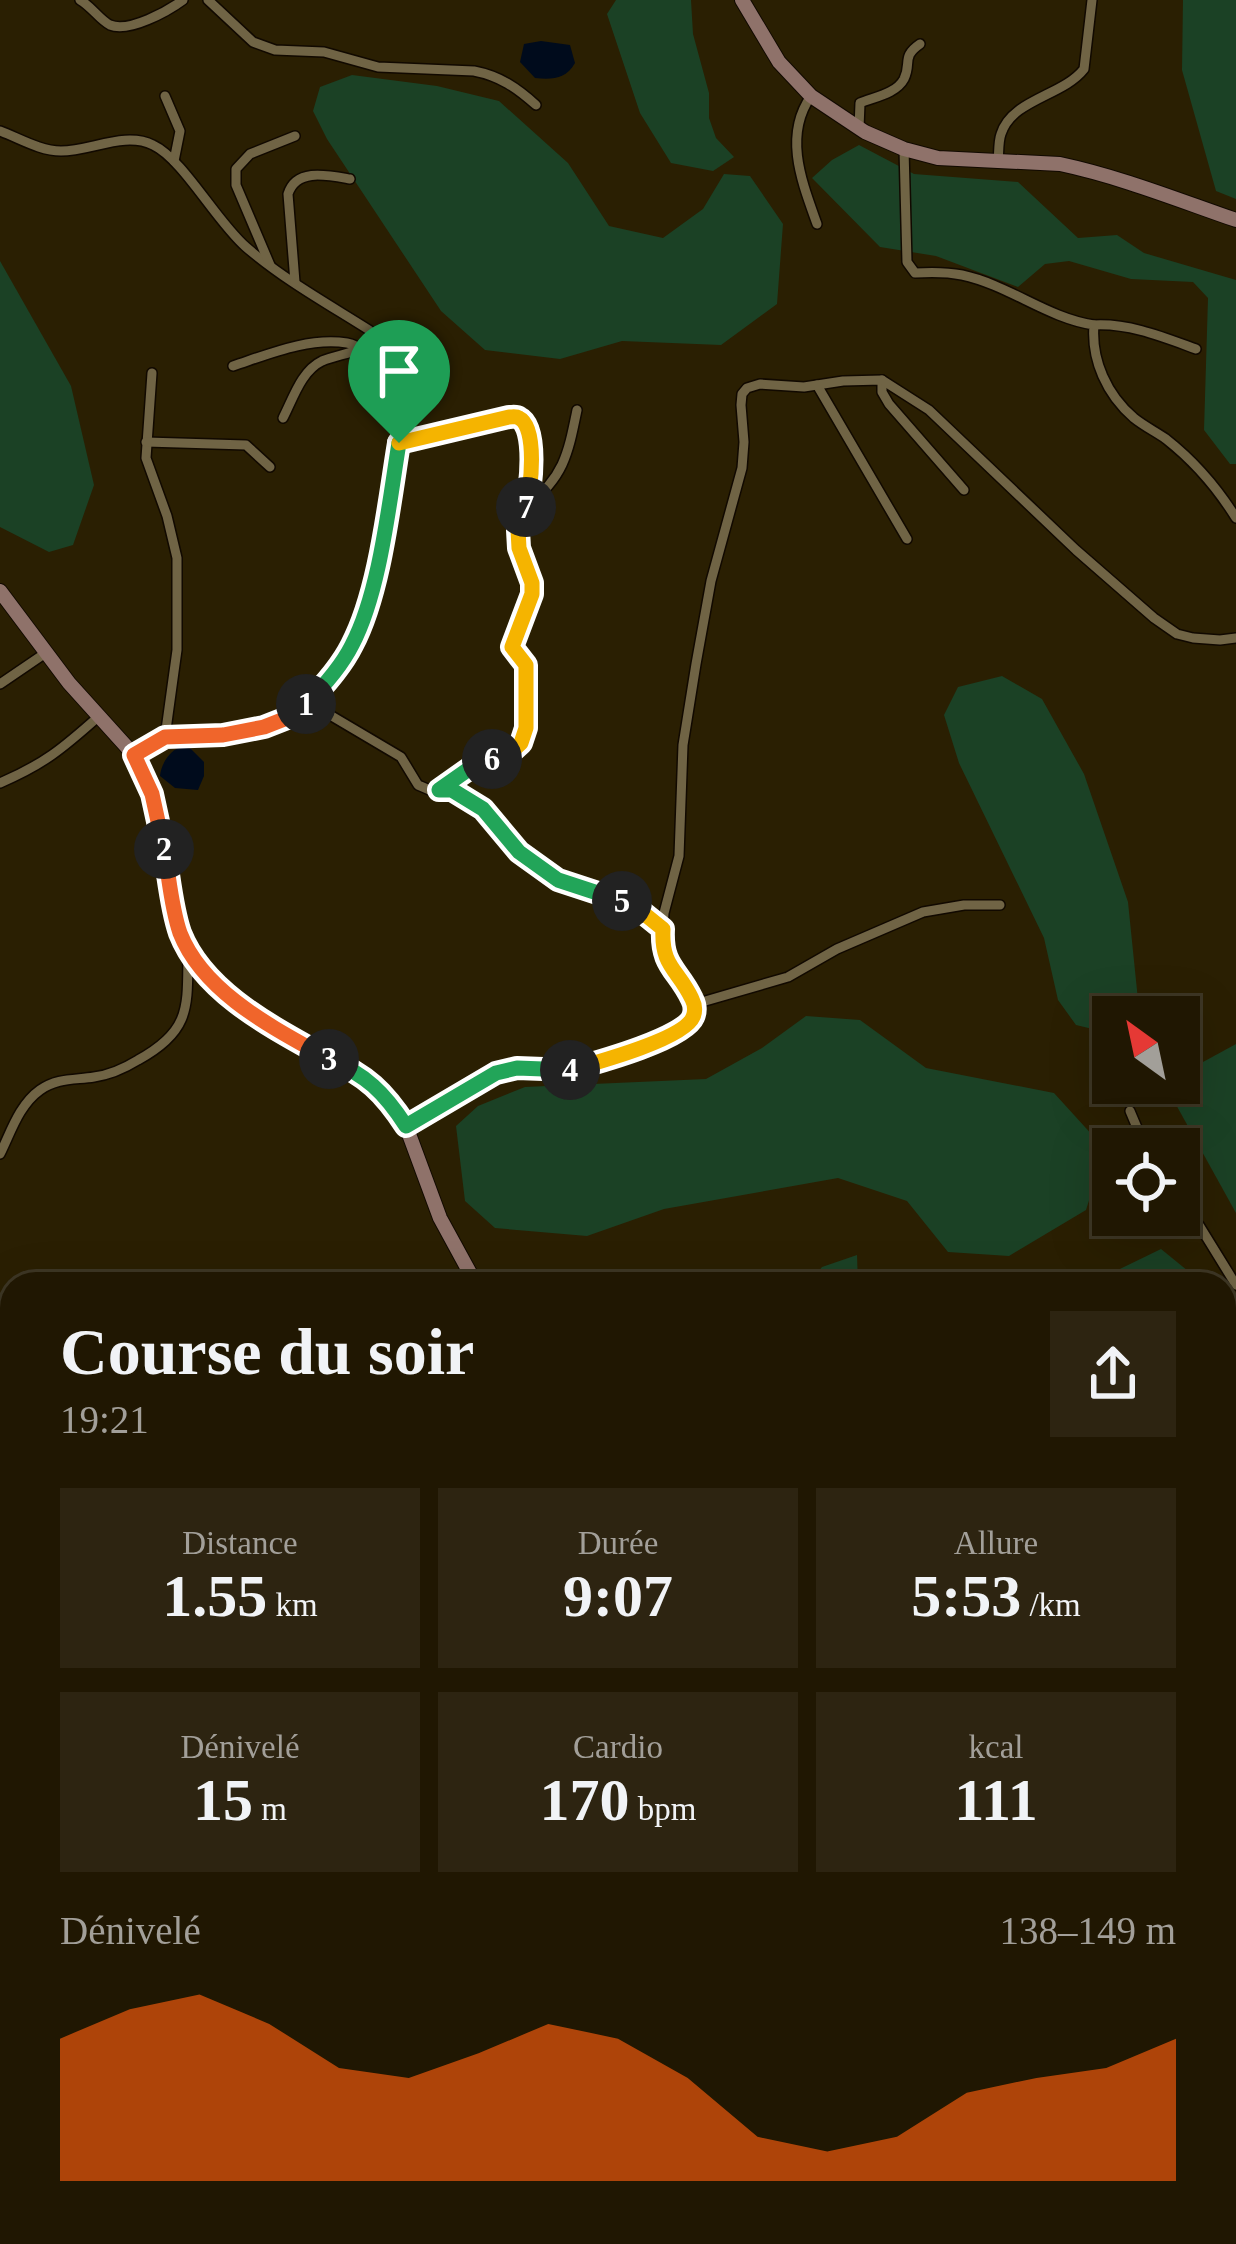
<!DOCTYPE html>
<html lang="fr">
<meta charset="utf-8">
<style>
:root{--surface:#201702;--page:#2d2411;--text:#f1f3f6;--muted:#a29f99;--line:#3d3624;--accent:#ea580c}
body{margin:0;font-family:"Times New Roman",serif;background:var(--page);color:var(--text);height:100vh;display:flex;flex-direction:column;font-size:45px;white-space:nowrap}
*{box-sizing:border-box;margin:0}
p{font-size:39px;color:var(--muted)}
.icon{flex:none;width:66px;height:66px;fill:none;stroke:currentColor;stroke-width:2;stroke-linecap:round;stroke-linejoin:round}
.map{position:relative;flex:1;overflow:hidden}
.sheet{position:absolute;left:0px;top:1272px;width:1236px;height:972px;display:flex;flex-direction:column;background:var(--surface);border-radius:36px 36px 0 0;box-shadow:0 12px 48px #0002,0 0 0 3px var(--line)}
.sheet>*{flex:none}
.needle{width:78px;rotate:327deg}
.controls{position:absolute;left:1092px;top:996px;display:grid;gap:24px}
.controls a{display:grid;place-items:center;width:108px;height:108px;border-radius:0px;background:var(--surface);box-shadow:0 12px 48px #0002,0 0 0 3px var(--line);font-size:60px}
.pin{position:absolute;display:grid;place-items:center;width:102px;height:102px;color:#fff;margin:-123px -51px;border-radius:50% 50% 50% 0;rotate:-45deg;box-shadow:0 0 12px #0007}
.pin .icon{rotate:45deg}
.km{position:absolute;width:60px;height:60px;margin:-30px;border-radius:50%;background:#222;color:#fff;font-size:33px;line-height:60px;text-align:center}
.round{display:grid;place-items:center;flex:none;width:126px;height:126px;border-radius:0px;background:var(--page)}
.overview{display:flex;align-items:center;justify-content:space-between;height:204px;padding:0 60px}
h1{font-size:66px;font-weight:800;line-height:90px}
.figures{display:grid;grid-template-columns:repeat(3,1fr);gap:18px;height:204px;padding:12px 60px}
.figures div{display:grid;align-content:center;border-radius:0px;background:var(--page);text-align:center}
.figures b{font-size:60px;font-weight:800}
.figures small{font-size:33px;font-weight:400}
.figures p{font-size:33px}
.chart{height:336px;padding:24px 60px}
.chart p{display:flex;justify-content:space-between}
.chart svg{width:100%;height:216px;margin-top:12px;fill:var(--accent);opacity:.7}
.map>svg:first-child{display:block}
.green{fill:#1b4125}
.water{fill:#000b1c}
.lines{fill:none;stroke-linecap:round;stroke-linejoin:round}
.minor-casing{stroke:#110900;stroke-width:12}
.secondary-casing{stroke:#110900;stroke-width:16}
.minor{stroke:#706445;stroke-width:9}
.secondary{stroke:#8f726a;stroke-width:14}
.split-1-casing{stroke:#fff;stroke-width:24}
.split-2-casing{stroke:#fff;stroke-width:24}
.split-3-casing{stroke:#fff;stroke-width:24}
.split-4-casing{stroke:#fff;stroke-width:24}
.split-5-casing{stroke:#fff;stroke-width:24}
.split-6-casing{stroke:#fff;stroke-width:24}
.split-7-casing{stroke:#fff;stroke-width:24}
.split-8-casing{stroke:#fff;stroke-width:24}
.split-1{stroke:#22a559;stroke-width:15}
.split-2{stroke:#f0652b;stroke-width:15}
.split-3{stroke:#f0652b;stroke-width:15}
.split-4{stroke:#22a559;stroke-width:15}
.split-5{stroke:#f5b400;stroke-width:15}
.split-6{stroke:#22a559;stroke-width:15}
.split-7{stroke:#f5b400;stroke-width:15}
.split-8{stroke:#f5b400;stroke-width:15}
</style>
<div class="map">
<svg width="1236" height="2244" viewBox="0 0 1236 2244">
<rect width="100%" height="100%" fill="#2a1f02"/>
<!-- green -->
<g class="green">
<path d="M616,0h75l2,34 16,59v25l7,20 18,19 -21,14 -42,-8 -31,-50 -33,-99z"/>
<path d="M1183,0h53v199l-20,-8 -34,-121z"/>
<path d="M352,75l85,11 62,15 69,62 41,63 54,12 40,-29 21,-35 26,2 33,48 -6,80 -56,41 -99,-4 -62,18 -75,-9 -44,-39 -114,-172 -14,-28 7,-24z"/>
<path d="M859,145l55,29 104,8 60,56 39,-3 27,18 92,27v184h-6l-26,-34 4,-132 -15,-16 -62,-3 -62,-18 -24,3 -27,23 -82,-31 -56,-9 -68,-69 20,-18z"/>
<path d="M0,261l71,125 23,99 -21,60 -24,7 -49,-25z"/>
<path d="M1002,676l40,23 42,75 44,128 10,98 -18,17h-7v7l-8,8 -29,-7 -18,-25 -14,-62 -85,-175 -15,-48 14,-28z"/>
<path d="M806,1016l54,4 66,48 128,25 51,56 -19,61 -77,46 -61,-4 -41,-51 -69,-23 -174,31 -77,27 -92,-8 -30,-27 -9,-75 22,-20 47,-19 181,-8 56,-31z"/>
<path d="M1236,1044v169l-67,-121 34,-30z"/>
<path d="M1161,1249l43,35h-115z"/>
<path d="M857,1255l1,29h-50l14,-17z"/>
<path d="M1224,1376l2,8 10,4v206h-12z"/>
<path d="M0,1811l12,4v417h259l-3,12h-268z"/>
<path d="M1224,1889l12,6v152l-12,-1z"/>
<path d="M666,2232h229v12h-217z"/>
<path d="M1008,2232h108l11,12h-130z"/>
</g>
<!-- water -->
<g class="water">
<path d="M541,41l29,4 5,18c-9,16 -23,17 -40,15l-15,-16 4,-18z"/>
<path d="M183,746l8,3 13,13v14l-6,14 -23,-2 -15,-12c1,-13 11,-27 23,-30z"/>
</g>
<g class="lines">
<defs>
<g id="minor">
<path d="M80,0c11,6 20,20 30,25 19,8 58,-14 73,-25"/>
<path d="M208,0l45,42 22,8 49,2 54,15 96,4c26,5 43,17 62,34"/>
<path d="M165,96l15,35 -6,30"/>
<path d="M811,96c-28,40 -9,86 6,128"/>
<path d="M859,128l1,-25c14,-6 36,-9 44,-24 8,-16 -3,-22 16,-35"/>
<path d="M0,131c19,7 40,20 61,20 30,0 64,-20 92,-6 30,14 63,76 93,102 37,32 82,57 123,83 21,28 32,79 30,113l-31,164 -18,43 -42,52 -21,15 -23,10 -41,8 -58,2 -31,18"/>
<path d="M904,149l3,113 8,11c16,-1 32,-1 47,2 47,10 85,43 132,50 -3,35 13,70 40,93 10,8 22,14 32,21 28,22 52,50 70,79"/>
<path d="M998,163c1,-9 0,-21 3,-29 11,-35 62,-38 83,-65l8,-69"/>
<path d="M270,265l-34,-80v-16l14,-15 45,-18"/>
<path d="M295,282l-7,-88c8,-26 39,-19 62,-15"/>
<path d="M1094,325c35,-2 69,12 102,24"/>
<path d="M233,366c36,-12 76,-29 114,-23 12,2 24,12 35,18"/>
<path d="M152,373l-6,85 21,58 10,42v92l-12,87"/>
<path d="M882,380v12l7,12 75,86"/>
<path d="M817,385l90,154"/>
<path d="M283,418c10,-19 18,-47 39,-57 12,-5 26,-7 38,-12"/>
<path d="M146,442l100,3 24,22"/>
<path d="M399,443l110,-26h10l6,5 4,9 3,55 -13,44v18l13,35 1,11 -21,53 15,18 -1,63 -4,15 -13,11 -36,12 -34,25"/>
<path d="M527,506c37,-29 41,-52 50,-96"/>
<path d="M0,684l47,-32"/>
<path d="M308,702l93,55 17,28 14,6 20,-1 31,19 36,43 39,28 74,24 31,25"/>
<path d="M0,783c44,-19 62,-34 98,-66"/>
<path d="M695,1004l93,-27 49,-28 86,-37 41,-7h36"/>
<path d="M1130,1111l16,38"/>
<path d="M406,1126l90,-53 21,-5 53,3 49,-15 64,-27 11,-14 1,-11 -29,-44 -4,-16 2,-31 15,-57 4,-111 13,-81 15,-83 31,-113 2,-26 -3,-37 1,-11 5,-6 13,-4 44,3 39,-6 39,-1 47,30 147,140 78,68 23,16 16,4 27,2 16,-2"/>
<path d="M0,1154c11,-22 19,-49 40,-64 17,-12 34,-10 54,-13 15,-2 31,-9 44,-17 55,-30 49,-55 50,-111"/>
<path d="M1179,1210l20,15 37,60"/>
<path d="M400,1284l2,-3"/>
<path d="M0,1517l12,19"/>
<path d="M1224,2172l12,-5"/>
<path d="M347,2232v12"/>
</g>
<g id="secondary">
<path d="M742,0l37,62 32,34 54,36 39,17 34,9 122,6c61,13 118,36 176,56"/>
<path d="M0,591l69,92 65,72 10,17 17,57 18,100 15,28 46,48 52,33 74,39 16,16 24,33 34,92 36,66"/>
<path d="M1143,2232l6,12"/>
</g>
</defs>
<!-- minor casing -->
<use href="#minor" class="minor-casing"/>
<!-- secondary casing -->
<use href="#secondary" class="secondary-casing"/>
<!-- minor -->
<use href="#minor" class="minor"/>
<!-- secondary -->
<use href="#secondary" class="secondary"/>
</g>
<g class="lines">
<defs>
<path id="split-1" d="M306,704c17,-17 35,-37 46,-59 28,-53 37,-142 47,-202"/>
<path id="split-2" d="M164,849l-12,-55 -18,-39 31,-18 58,-2 41,-8 23,-9 19,-14"/>
<path id="split-3" d="M164,849c5,27 7,58 16,84 24,61 96,96 149,126"/>
<path id="split-4" d="M329,1059c37,16 55,33 77,67l90,-53 21,-5 53,2"/>
<path id="split-5" d="M570,1070c25,-7 114,-31 123,-53 3,-7 2,-12 -1,-18 -14,-30 -31,-32 -29,-70l-31,-25 -10,-3"/>
<path id="split-6" d="M492,759l-19,7 -34,24h13l31,19 36,43 39,28 64,21"/>
<path id="split-7" d="M492,759l17,-5 12,-11 5,-15v-63l-14,-18 20,-53v-11l-13,-35 -1,-18 8,-23"/>
<path id="split-8" d="M399,443l110,-26c4,0 7,-1 10,1 19,9 12,72 7,89"/>
</defs>
<!-- split-1 casing -->
<use href="#split-1" class="split-1-casing"/>
<!-- split-2 casing -->
<use href="#split-2" class="split-2-casing"/>
<!-- split-3 casing -->
<use href="#split-3" class="split-3-casing"/>
<!-- split-4 casing -->
<use href="#split-4" class="split-4-casing"/>
<!-- split-5 casing -->
<use href="#split-5" class="split-5-casing"/>
<!-- split-6 casing -->
<use href="#split-6" class="split-6-casing"/>
<!-- split-7 casing -->
<use href="#split-7" class="split-7-casing"/>
<!-- split-8 casing -->
<use href="#split-8" class="split-8-casing"/>
<!-- split-1 -->
<use href="#split-1" class="split-1"/>
<!-- split-2 -->
<use href="#split-2" class="split-2"/>
<!-- split-3 -->
<use href="#split-3" class="split-3"/>
<!-- split-4 -->
<use href="#split-4" class="split-4"/>
<!-- split-5 -->
<use href="#split-5" class="split-5"/>
<!-- split-6 -->
<use href="#split-6" class="split-6"/>
<!-- split-7 -->
<use href="#split-7" class="split-7"/>
<!-- split-8 -->
<use href="#split-8" class="split-8"/>
</g>
</svg>
<div class="controls">
<a><svg class="needle" viewBox="-14 -14 28 28"><path d="M0-13l5 13h-10z" fill="#e53935"/><path d="M0 13l5-13h-10z" fill="#a29f99"/></svg></a>
<a><svg class="icon" aria-label="locate" viewBox="0 0 24 24"><circle cx="12" cy="12" r="6"/><path d="M12 2v4M12 18v4M2 12h4M18 12h4"/></svg></a>
</div>
<div class="pin" style="left:399px;top:443px;background:#1e9e55"><svg class="icon" aria-label="arrive" viewBox="0 0 24 24"><path d="M6 21V4h12l-3 4 3 4H6"/></svg></div>
<b class="km" style="left:306px;top:704px">1</b>
<b class="km" style="left:164px;top:849px">2</b>
<b class="km" style="left:329px;top:1059px">3</b>
<b class="km" style="left:570px;top:1070px">4</b>
<b class="km" style="left:622px;top:901px">5</b>
<b class="km" style="left:492px;top:759px">6</b>
<b class="km" style="left:526px;top:507px">7</b>
<section class="sheet">
<div class="overview"><div><h1>Course du soir</h1><p>19:21</p></div><a class="round"><svg class="icon" aria-label="share" viewBox="0 0 24 24"><path d="M12 15V3M7 8l5-5 5 5M5 13v7h14v-7"/></svg></a></div>
<div class="figures">
<div><p>Distance</p><b>1.55<small> km</small></b></div>
<div><p>Durée</p><b>9:07</b></div>
<div><p>Allure</p><b>5:53<small> /km</small></b></div>
</div>
<div class="figures">
<div><p>Dénivelé</p><b>15<small> m</small></b></div>
<div><p>Cardio</p><b>170<small> bpm</small></b></div>
<div><p>kcal</p><b>111</b></div>
</div>
<div class="chart"><p><span>Dénivelé</span>138–149 m</p>
<svg viewBox="0 0 160 44" preserveAspectRatio="none"><path d="M0 44V15L10 9L20 6L30 12L40 21L50 23L60 18L70 12L80 15L90 23L100 35L110 38L120 35L130 26L140 23L150 21L160 15V44z"/></svg>
</div>
</section>
</div>
